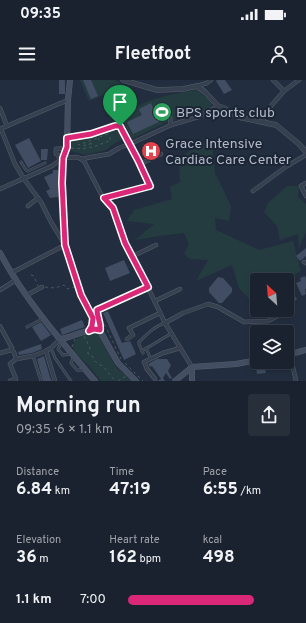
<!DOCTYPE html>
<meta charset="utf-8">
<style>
:root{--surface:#1a222f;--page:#272f3b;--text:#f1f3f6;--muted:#9fa4aa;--line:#383f4b;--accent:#db2777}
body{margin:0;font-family:Overpass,sans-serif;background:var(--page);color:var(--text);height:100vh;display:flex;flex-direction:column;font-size:15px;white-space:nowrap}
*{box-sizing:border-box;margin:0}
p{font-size:13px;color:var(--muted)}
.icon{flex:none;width:22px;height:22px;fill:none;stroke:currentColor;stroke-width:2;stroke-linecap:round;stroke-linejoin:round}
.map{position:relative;height:301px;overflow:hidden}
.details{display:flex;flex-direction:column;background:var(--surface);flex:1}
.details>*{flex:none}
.needle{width:26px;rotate:334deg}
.buttons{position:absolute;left:250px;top:193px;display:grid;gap:8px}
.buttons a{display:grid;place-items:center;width:44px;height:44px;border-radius:4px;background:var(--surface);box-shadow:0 2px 6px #0003,0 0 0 1px var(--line);font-size:20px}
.pin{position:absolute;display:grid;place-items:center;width:34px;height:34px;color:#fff;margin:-41px -17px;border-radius:50% 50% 50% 0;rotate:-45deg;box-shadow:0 0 4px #0007}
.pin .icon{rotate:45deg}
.round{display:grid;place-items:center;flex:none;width:42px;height:42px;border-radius:4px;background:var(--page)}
.summary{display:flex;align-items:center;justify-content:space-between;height:68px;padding:0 16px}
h1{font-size:22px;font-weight:700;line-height:30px}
.metrics{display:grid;grid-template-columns:repeat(3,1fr);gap:6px;height:68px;padding:4px 16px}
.metrics div{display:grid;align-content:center}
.metrics b{font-size:17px;font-weight:700}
.metrics small{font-size:11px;font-weight:400}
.metrics p{font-size:11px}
ul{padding:0 16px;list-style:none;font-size:13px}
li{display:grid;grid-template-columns:64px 48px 1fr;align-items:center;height:30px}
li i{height:10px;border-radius:5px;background:var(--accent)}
.status{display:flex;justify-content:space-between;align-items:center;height:28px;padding:0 20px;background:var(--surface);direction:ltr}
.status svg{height:11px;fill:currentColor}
header{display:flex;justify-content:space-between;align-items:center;height:52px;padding:0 16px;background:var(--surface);font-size:18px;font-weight:700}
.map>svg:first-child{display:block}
.green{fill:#243c40}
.building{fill:#404d62}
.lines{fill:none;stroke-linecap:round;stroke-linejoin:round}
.service-casing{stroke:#545d6d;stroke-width:3}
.minor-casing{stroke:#545d6d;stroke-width:4.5}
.tertiary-casing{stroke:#545d6d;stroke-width:5.5}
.secondary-casing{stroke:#545d6d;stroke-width:6}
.path{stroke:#42595d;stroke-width:1;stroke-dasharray:3 3;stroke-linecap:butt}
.service{stroke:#36404f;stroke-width:2}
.minor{stroke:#36404f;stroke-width:3.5}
.tertiary{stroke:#36404f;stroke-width:4.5}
.secondary{stroke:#434e62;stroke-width:5}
.route-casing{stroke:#fff;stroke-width:8}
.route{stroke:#db2777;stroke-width:5}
.labels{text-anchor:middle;stroke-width:4;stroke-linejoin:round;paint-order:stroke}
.poi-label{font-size:14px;fill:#b2baca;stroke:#1b2534;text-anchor:start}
</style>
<div class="status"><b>09:35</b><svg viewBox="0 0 49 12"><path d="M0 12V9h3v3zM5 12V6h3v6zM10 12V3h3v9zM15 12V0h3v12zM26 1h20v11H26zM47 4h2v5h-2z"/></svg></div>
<header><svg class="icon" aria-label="menu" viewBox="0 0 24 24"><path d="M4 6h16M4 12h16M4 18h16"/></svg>Fleetfoot<svg class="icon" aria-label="person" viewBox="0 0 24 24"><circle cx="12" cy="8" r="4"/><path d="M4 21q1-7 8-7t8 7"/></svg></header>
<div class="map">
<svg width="306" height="301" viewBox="0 0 306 301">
<rect width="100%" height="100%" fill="#222e3f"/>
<!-- green -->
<g class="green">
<path d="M80,0h35l9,6 -35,15z"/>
<path d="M195,10h3l14,14 -1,2 -4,4 -40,12 -35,17 -12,-24 28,-14 17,-5z"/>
<path d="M118,48l5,11 -11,6 -6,5 -21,5 -17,-5 3,-8 36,-10z"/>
<path d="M212,62l3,31 16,33 -2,15 -14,-3 1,12 43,20 34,-9 8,30 -18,9h-26v21l-5,1 -13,-14 -7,-23 -36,16 12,-21 -18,-1 -6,-5 5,-10 -5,-11 -25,3 -24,4 19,-16 -27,-3 7,-11 38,-11 -2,-12 10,-5 -1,-22 17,-15z"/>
<path d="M287,106h12l-1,11 8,7v27l-7,17 -1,-14 -18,6 -3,-14 -13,-14 4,-9z"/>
<path d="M88,253h9l3,2 15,31 16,15h-30l-12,-15 -15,-14 -1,-6 3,-7z"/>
</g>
<!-- building -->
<g class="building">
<rect x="59" y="0" width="6" height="14"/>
<path d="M83,0h8l7,16 -7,3z"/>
<path d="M217,0h8l7,10 -8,4 -8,-13z"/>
<path d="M151,23l8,19 -26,12 -6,-12 15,-7 -3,-6z"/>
<path d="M166,25l2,10 -6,1 -2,-10z"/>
<path d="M218,30l4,1 5,3 -6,4 -4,-1 -2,-6z"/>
<path d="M29,58l12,23 -13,7 -13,-23z"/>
<path d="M41,69h7l-1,11h-6z"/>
<path d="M53,90h5v27l-8,1 -4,-7 4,-2 -6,-12 9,-4z"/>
<path d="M306,168v8l-6,5 -4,-5z"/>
<path d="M124,180l6,13 -20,8 -5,-13z"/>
<path d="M305,196l1,3v10h-1l1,5 -4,2 -6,-13 5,-2 -1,-3z"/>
<path d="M218,197l5,1 9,10v4l-10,11h-3l-10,-11v-4z"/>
<path d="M287,205l10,14 -6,6 -1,-1 -3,2z"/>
<path d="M108,231l14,32 3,-1h3l2,-1 6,13 -12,6 -21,-47z"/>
<path d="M82,240l3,7 -23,8 -2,-6z"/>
<path d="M41,242l10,13 -10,6 -9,-14z"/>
<path d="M41,264l1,5 -10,4 -13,2 -1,-3z"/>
<path d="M44,276l6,21 2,4h-9l-6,-22z"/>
<path d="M157,279h10l4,6 -3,6 4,7 -2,1 -4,-6 -3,5 2,3h-8l4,-2 -9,-13 -2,1 -2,-3z"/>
<path d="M264,286l2,7 -9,1 -1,-7z"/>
</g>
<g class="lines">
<defs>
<g id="service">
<path d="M21,82l5,8 2,1 17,-8"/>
<path d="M27,247l15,-8"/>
<path d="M61,263l-3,6 5,6 8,-1"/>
<path d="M51,268l4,10 16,23"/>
<path d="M146,268l4,9"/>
<path d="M142,271l30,-18"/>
<path d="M143,273l-4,-9v-2c8,-8 16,-16 26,-19"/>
<path d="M33,276l8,25"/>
<path d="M73,278l-2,5 6,7h8"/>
</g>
<g id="minor">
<path d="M273,0l11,11 15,-11"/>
<path d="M197,6l10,-3 4,-3"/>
<path d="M0,28l7,18"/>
<path d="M170,38l1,7"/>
<path d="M262,42l9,-16 13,-15"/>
<path d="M0,49l68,-29"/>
<path d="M1,49l14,35 9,15 17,23 10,20 14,23 -54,28"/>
<path d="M67,58l24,-4 24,-8h5l19,34 11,26 -46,12"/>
<path d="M81,79l28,-5 10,-6 11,-4 41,-19 27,-8 20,-11"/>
<path d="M60,80l-2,-5 -2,-1v-5l10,-1"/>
<path d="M140,84l21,-10"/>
<path d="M306,103l-5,3 5,10"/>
<path d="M0,109l52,-23 11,-8 13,-1 3,1 5,3 17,33 12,14 12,35 15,28 25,52 27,44"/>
<path d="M253,111l34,-25 19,-11"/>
<path d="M28,126l10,-8"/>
<path d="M133,176l23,-11"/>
<path d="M304,182l2,1"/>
<path d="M0,210l16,-10"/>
<path d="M27,215l15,-8"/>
<path d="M155,221l25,-12"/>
<path d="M165,243l18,-10 25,-9 10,3 26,15 24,-1 21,-11"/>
<path d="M0,246l12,22 -1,2"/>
<path d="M100,250c1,-7 -3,-13 -3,-20l51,-23"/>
<path d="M127,259l6,-4 -4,-7 31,-15"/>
<path d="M46,271l9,30"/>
<path d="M0,273l11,-3 3,2 2,7 17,-3 13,-5 5,-3 9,-9"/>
<path d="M290,274l6,27"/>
<path d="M155,299l-8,-10 -3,-7 19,-9 17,-5"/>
<path d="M10,301l6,-2 -6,-15 6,-5"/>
</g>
<path id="tertiary" d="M123,0l34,10 26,-1 14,-3 8,6 13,14 6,2 14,9 38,8 23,19 7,8"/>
<g id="secondary">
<path d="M70,0l-2,20 -1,47 -4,11 -1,25 3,62 16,50 9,18 28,50 18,18"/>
<path d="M0,173c25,47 61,88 95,128"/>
<path d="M60,259c14,-2 27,-11 40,-9"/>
<path d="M287,275l19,-5"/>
<path d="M192,287v14"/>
<path d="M175,301l17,-14 44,-3 21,-4"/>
</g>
</defs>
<!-- service casing -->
<use href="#service" class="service-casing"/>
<!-- minor casing -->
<use href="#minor" class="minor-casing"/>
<!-- tertiary casing -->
<use href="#tertiary" class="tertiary-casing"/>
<!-- secondary casing -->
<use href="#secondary" class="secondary-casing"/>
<!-- path -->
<g class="path">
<path d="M98,58l3,6"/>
<path d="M90,63l2,1 -2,2 -1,-1z"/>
<path d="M84,65h1l1,1 -2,1z"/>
<path d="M71,68c17,2 26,-2 40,-8l-3,-6 -21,8 -9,3"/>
<path d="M31,195l3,1 4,10"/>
<path d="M45,207l10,1 9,-3 3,4 7,-2"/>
<path d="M102,239l19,40"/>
<path d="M84,256l6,12 -2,3v3l4,2 3,5 3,3 5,2 12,15"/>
<path d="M72,267l3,-8"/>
<path d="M125,283l18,18"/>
<path d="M118,301l8,-5"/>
</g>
<!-- service -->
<use href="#service" class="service"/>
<!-- minor -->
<use href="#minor" class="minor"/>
<!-- tertiary -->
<use href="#tertiary" class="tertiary"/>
<!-- secondary -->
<use href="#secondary" class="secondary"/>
</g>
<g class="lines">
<defs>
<path id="route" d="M115,46h5l2,4 16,30 12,26 -46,12 9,10 12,35 23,44 -51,23c0,7 4,13 3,20l-6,-1 -5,2 3,-5 1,-8 -12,-23 -16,-50 -3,-62 1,-25 4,-11v-9l24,-4z"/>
</defs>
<!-- route casing -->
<use href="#route" class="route-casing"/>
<!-- route -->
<use href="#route" class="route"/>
</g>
<!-- icons -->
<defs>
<symbol id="stadium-disc" viewBox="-11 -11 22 22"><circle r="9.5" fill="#2e9e5b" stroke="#1b2534"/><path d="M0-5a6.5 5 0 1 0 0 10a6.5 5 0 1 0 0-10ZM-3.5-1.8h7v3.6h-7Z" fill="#fff"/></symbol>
<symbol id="hospital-disc" viewBox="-11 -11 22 22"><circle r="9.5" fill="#e0444e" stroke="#1b2534"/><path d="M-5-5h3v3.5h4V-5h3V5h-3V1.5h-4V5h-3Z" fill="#fff"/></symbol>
</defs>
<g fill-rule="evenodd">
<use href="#stadium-disc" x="151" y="21" width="22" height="22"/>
<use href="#hospital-disc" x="140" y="60" width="22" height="22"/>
</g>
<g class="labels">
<!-- poi labels -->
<g class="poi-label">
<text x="176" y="37">BPS sports club</text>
<text x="165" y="68">Grace Intensive<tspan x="165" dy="16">Cardiac Care Center</tspan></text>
</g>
</g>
</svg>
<div class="buttons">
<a><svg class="needle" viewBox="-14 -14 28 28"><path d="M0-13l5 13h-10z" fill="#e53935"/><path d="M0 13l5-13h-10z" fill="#9fa4aa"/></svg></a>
<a><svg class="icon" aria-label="layers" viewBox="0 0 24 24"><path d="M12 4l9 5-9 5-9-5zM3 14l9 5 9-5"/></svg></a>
</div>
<div class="pin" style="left:120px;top:46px;background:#1e9e55"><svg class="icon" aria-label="arrive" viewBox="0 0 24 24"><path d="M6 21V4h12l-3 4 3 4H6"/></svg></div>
</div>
<section class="details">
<div class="summary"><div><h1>Morning run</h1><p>09:35 · 6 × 1.1 km</p></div><a class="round"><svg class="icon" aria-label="share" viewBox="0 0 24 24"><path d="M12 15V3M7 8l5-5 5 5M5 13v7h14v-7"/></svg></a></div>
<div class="metrics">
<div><p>Distance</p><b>6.84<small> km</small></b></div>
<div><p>Time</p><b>47:19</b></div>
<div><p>Pace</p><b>6:55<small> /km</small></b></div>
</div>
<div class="metrics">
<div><p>Elevation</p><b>36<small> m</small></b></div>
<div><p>Heart rate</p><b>162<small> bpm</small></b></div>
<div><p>kcal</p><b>498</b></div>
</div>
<ul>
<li><b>1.1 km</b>7:00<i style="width:78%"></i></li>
</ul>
</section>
